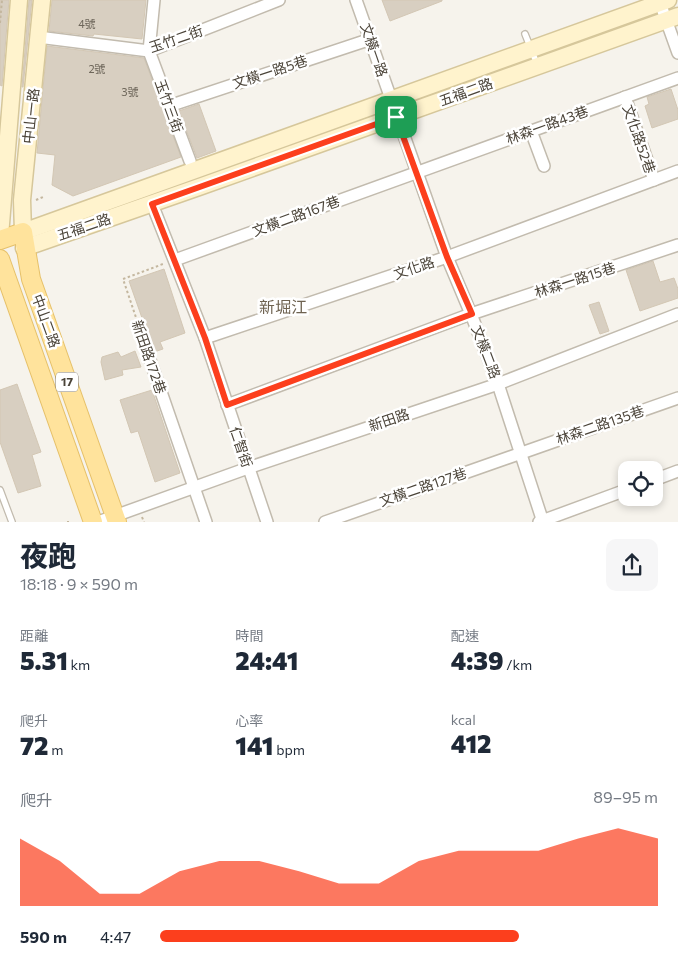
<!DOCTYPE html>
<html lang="zh-TW">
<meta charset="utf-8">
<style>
:root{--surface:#fff;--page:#f6f6f7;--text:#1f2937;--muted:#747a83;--accent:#fc3f1d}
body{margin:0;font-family:Commissioner,"Noto Sans TC",sans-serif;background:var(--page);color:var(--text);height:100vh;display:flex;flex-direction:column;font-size:19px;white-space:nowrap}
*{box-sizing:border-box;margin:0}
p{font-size:16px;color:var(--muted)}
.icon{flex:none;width:28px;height:28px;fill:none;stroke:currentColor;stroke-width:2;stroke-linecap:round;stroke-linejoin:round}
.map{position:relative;height:522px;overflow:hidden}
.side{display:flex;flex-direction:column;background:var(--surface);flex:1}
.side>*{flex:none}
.fabs{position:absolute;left:618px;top:461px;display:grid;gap:10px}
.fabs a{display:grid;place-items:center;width:45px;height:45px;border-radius:10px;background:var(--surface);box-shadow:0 2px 8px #0003;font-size:25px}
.pin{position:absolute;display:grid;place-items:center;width:42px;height:42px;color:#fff;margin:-21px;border-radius:10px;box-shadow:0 2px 8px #0006}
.round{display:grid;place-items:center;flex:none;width:52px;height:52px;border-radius:10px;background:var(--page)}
.overview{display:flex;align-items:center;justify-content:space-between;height:85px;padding:0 20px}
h1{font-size:28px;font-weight:800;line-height:38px}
.figures{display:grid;grid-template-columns:repeat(3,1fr);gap:8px;height:85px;padding:5px 20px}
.figures div{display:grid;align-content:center}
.figures b{font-size:25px;font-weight:800}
.figures small{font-size:14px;font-weight:400}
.figures p{font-size:14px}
.chart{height:140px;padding:10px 20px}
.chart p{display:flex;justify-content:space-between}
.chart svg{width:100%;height:90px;margin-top:5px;fill:var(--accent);opacity:.7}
ul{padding:0 20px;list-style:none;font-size:16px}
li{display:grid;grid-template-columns:80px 60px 1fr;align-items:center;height:38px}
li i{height:12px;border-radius:6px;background:var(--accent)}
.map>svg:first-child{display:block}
.building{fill:#d8cfc1;stroke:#d3c7b4}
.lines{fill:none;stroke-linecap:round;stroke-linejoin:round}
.lane-casing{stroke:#c2bbae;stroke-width:8}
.street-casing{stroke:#c2bbae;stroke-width:14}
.secondary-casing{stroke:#d6c79b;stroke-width:19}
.primary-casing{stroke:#e6c16a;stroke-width:20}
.path{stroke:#c4b79f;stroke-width:2;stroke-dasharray:2.5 2.5;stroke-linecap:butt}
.lane{stroke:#fff;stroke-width:5.5}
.street{stroke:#fff;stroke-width:11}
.secondary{stroke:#fff3cd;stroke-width:16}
.primary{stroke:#ffe39c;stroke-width:18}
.route-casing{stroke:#fff;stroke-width:10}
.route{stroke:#fc3f1d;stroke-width:6}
.labels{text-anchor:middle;stroke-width:5;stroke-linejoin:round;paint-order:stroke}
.number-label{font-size:11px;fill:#6e675b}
.shield{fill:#fff;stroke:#817c74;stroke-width:1}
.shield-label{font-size:12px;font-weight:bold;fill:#4b4439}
.street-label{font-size:14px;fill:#4b4439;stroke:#fff}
.quarter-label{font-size:16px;fill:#6e6250;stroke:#fff}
</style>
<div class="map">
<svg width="678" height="522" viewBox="0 0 678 522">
<rect width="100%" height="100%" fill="#f6f3ec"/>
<!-- building -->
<g class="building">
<path d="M0,0h9l-7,86 -2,-1z"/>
<path d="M29,0h3l-9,87h-1z"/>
<path d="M52,0h94l-4,39 -48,-5 -1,2 -44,-5z"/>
<path d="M382,0h60v1l-52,20z"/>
<path d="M47,46l97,12 37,99 -108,39 -21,-11 3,-30 -18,-2z"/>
<path d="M671,89l7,21v9l-26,9 -7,-22 4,-2 -2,-7z"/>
<path d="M199,104l17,47 -19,7 -18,-47z"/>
<path d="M653,261l7,21 14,-4 4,11v9l-38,13 -14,-41z"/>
<path d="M164,269l21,64 -25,9 3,7 -9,3 -25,-71z"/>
<path d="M599,302l10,29 -9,3 -11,-29z"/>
<path d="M135,351l6,16 -19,3 1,5 -18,5 -4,-18 1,-5 16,-5 3,5z"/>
<path d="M17,384l24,68 -9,3 9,31 -23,7 -18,-51v-52z"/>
<path d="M152,390l28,83 -25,9 -17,-51 -7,2 -11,-33z"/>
</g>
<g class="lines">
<defs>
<g id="lane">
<path d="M525,34l12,30"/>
<path d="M0,490l12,32"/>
</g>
<g id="street">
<path d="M154,0l-5,51 41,110"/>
<path d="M356,0l91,257 24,57 27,70 45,138"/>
<path d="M659,0l19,53"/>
<path d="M38,37l111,14 130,-51"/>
<path d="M625,97l29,83"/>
<path d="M169,106l202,-67"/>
<path d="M531,131l13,35"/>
<path d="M152,204l53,134 62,184"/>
<path d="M175,260l503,-182"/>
<path d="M205,338l242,-81 231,-86"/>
<path d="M150,360l56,162"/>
<path d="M227,405l244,-91 207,-69"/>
<path d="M654,480l24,-9"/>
<path d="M98,522l150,-54 250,-84 180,-70"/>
<path d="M325,522l353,-124"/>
<path d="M539,522l87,-32"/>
</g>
<g id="secondary">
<path d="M42,0l-20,200 1,32 645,-232"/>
<path d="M0,236l19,-236"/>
<path d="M24,248l175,-61 479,-171"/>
</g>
<g id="primary">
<path d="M0,240l23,-8 8,47 86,243"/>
<path d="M0,259l93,263"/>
</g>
</defs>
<!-- lane casing -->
<use href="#lane" class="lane-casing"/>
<!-- street casing -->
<use href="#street" class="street-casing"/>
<!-- secondary casing -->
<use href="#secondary" class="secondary-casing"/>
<!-- primary casing -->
<use href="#primary" class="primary-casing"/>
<!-- path -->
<g class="path">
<path d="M0,23l2,-23"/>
<path d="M36,200l7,-3"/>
<path d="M147,350l-24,-71 40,-15"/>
<path d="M142,517l2,5"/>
<path d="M68,521v1"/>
</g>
<!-- lane -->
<use href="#lane" class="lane"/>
<!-- street -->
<use href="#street" class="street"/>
<!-- secondary -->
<use href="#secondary" class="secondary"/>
<!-- primary -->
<use href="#primary" class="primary"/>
</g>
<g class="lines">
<defs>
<path id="route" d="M396,117l51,140 25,57 -245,91 -22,-67 -53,-134z"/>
</defs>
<!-- route casing -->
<use href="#route" class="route-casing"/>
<!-- route -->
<use href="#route" class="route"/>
</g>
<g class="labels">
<!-- number labels -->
<g class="number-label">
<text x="87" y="28">4號</text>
<text x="97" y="73">2號</text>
<text x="130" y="96">3號</text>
</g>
<!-- shield labels -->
<rect class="shield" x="56" y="372.5" width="22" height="19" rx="4"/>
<g class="shield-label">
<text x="67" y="386">17</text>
</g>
<!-- street labels -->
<g class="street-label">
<text transform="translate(176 39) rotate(-19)" y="5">玉竹二街</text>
<text transform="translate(374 50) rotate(71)" y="5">文橫一路</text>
<text transform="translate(270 72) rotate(-18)" y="5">文橫一路5巷</text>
<text transform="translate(466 92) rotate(-20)" y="5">五福二路</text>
<text transform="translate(169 106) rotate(70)" y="5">玉竹三街</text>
<text transform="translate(31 116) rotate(-84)" y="5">中山一路</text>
<text transform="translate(547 125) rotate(-20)" y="5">林森一路43巷</text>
<text transform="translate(639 139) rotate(71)" y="5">文化路52巷</text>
<text transform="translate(296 216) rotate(-20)" y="5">文橫二路167巷</text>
<text transform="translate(84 227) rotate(-19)" y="5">五福二路</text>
<text transform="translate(414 268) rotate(-19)" y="5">文化路</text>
<text transform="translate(575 280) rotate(-18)" y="5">林森一路15巷</text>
<text transform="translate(46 321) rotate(70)" y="5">中山二路</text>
<text transform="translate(486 352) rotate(69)" y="5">文橫二路</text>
<text transform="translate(149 357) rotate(71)" y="5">新田路172巷</text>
<text transform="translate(389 420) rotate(-19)" y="5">新田路</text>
<text transform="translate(600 425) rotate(-19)" y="5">林森二路135巷</text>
<text transform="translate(241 447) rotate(71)" y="5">仁智街</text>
<text transform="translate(423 487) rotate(-19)" y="5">文橫二路127巷</text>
</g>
<!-- quarter labels -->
<g class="quarter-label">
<text x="283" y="313">新堀江</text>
</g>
</g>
</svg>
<div class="fabs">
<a><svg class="icon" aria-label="locate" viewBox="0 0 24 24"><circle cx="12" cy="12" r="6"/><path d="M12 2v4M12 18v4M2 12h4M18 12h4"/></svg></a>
</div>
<div class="pin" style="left:396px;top:117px;background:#1e9e55"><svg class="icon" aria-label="arrive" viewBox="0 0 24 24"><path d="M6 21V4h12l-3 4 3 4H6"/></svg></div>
</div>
<section class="side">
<div class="overview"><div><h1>夜跑</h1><p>18:18 · 9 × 590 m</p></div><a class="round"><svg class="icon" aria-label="share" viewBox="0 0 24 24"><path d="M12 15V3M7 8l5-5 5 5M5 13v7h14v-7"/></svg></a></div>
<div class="figures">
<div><p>距離</p><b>5.31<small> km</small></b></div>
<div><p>時間</p><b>24:41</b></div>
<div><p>配速</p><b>4:39<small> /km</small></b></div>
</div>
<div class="figures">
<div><p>爬升</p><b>72<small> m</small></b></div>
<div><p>心率</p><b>141<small> bpm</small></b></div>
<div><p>kcal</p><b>412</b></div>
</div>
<div class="chart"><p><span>爬升</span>89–95 m</p>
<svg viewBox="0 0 160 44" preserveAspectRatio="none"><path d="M0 44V11L10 22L20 38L30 38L40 27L50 22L60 22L70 27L80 33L90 33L100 22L110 17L120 17L130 17L140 11L150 6L160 11V44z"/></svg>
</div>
<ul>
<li><b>590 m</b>4:47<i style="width:72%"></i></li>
</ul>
</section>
